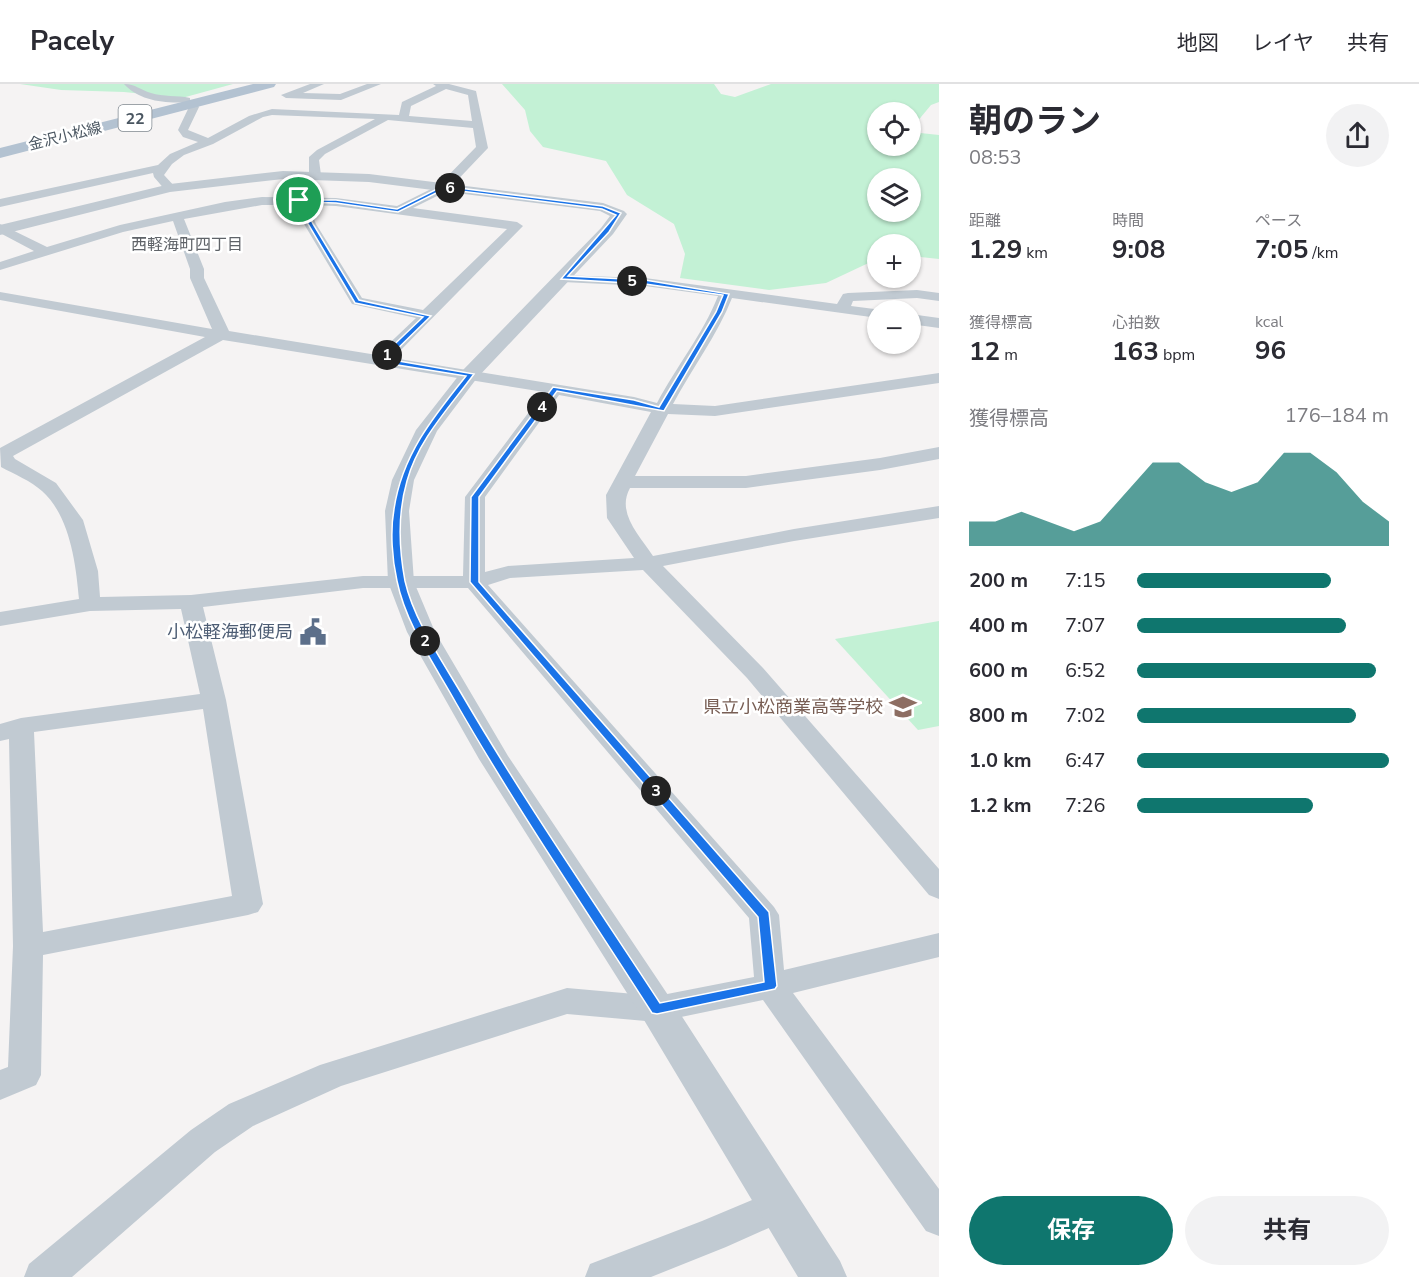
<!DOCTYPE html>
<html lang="ja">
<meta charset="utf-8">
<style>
:root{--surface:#fff;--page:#f2f2f3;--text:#2b2b33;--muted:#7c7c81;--line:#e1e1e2;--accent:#0f766e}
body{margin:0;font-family:"Nunito Sans","Noto Sans JP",sans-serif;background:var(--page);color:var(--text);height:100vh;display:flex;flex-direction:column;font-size:22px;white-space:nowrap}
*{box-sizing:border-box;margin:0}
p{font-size:20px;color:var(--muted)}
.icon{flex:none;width:33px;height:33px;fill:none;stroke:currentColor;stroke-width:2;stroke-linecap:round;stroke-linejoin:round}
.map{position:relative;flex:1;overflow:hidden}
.details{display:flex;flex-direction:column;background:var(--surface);width:480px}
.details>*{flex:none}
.fabs{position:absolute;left:867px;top:18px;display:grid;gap:12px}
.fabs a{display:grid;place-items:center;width:54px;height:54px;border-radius:50%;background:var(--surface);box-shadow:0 2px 4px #0004;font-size:30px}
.pin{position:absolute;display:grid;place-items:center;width:51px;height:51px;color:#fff;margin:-26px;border:3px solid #fff;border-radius:50%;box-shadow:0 2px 6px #0007}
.km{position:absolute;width:30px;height:30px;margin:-15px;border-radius:50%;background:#222;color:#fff;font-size:16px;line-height:30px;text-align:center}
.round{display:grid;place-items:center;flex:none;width:63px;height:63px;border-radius:32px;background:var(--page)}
.headline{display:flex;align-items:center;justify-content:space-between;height:102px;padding:0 30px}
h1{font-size:33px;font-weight:700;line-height:45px}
.metrics{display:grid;grid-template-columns:repeat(3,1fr);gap:9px;height:102px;padding:6px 30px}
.metrics div{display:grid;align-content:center}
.metrics b{font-size:26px;font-weight:700}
.metrics small{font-size:16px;font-weight:400}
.metrics p{font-size:16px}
.chart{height:168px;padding:12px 30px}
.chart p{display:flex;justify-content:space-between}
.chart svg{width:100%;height:108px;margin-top:6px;fill:var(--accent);opacity:.7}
.cta{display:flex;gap:12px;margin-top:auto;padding:12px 30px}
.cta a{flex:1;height:69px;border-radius:36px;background:var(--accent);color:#fff;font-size:24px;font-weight:700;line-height:69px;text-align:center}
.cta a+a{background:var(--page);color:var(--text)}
ul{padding:0 30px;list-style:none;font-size:20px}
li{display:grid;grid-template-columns:96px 72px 1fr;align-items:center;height:45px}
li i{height:15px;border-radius:8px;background:var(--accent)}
header{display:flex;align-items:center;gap:36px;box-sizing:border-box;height:84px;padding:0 30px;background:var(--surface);border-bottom:2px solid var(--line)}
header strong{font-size:28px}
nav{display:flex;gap:33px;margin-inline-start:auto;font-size:21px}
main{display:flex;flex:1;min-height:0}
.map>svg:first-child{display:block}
.green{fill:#c3f1d5;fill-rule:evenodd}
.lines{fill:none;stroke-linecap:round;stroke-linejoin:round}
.minor{fill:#c1cad2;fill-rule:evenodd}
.tertiary{fill:#c1cad2;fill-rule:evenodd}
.primary{fill:#b3c2d1;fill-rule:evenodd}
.route{fill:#1a73e8;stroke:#fff;stroke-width:1.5;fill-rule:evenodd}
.labels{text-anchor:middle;stroke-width:5;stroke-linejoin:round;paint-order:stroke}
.far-street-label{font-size:15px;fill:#4a5661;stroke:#fff}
.shield{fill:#fff;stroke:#808990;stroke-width:1.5}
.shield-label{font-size:16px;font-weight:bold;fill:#4a5661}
.far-neighbourhood-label{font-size:16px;fill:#5f6368;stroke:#fff}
.service-label{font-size:18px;fill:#4e5e75;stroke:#fff;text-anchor:end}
.education-label{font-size:18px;fill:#785e54;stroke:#fff;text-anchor:end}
</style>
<header>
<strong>Pacely</strong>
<nav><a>地図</a><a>レイヤ</a><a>共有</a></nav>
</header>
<main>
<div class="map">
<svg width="939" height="1193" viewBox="0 0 939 1193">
<rect width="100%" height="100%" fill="#f5f3f3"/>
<!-- green -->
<g class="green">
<path d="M20,0h213l-51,14 -58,-6 -63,-2z"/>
<path d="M502,0h212l7,10 14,3 36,-13h168v18l-8,3 -20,24 -1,-17h-32v34h32l1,-14 28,3v124l-28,-3 -1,-12h-32l-1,15 -51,24 -57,7 -89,-12 5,-24 -11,-30 -47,-29 -21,-34 -63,-14 -13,-16 -5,-21zM910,94v34h-32v-34z"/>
<path d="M939,537v105l-21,4 -83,-91z"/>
</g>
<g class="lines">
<!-- minor -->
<g class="minor">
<path d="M124,0c12,0 16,6 27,9 12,4 26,2 39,5v4h6l3,5 -11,23 20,8 41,-22 23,-7 127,6 3,-13 34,-16 -3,-2h16l27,7 12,57 -41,43 -34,17 104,14 6,4 -130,132 241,39 23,6c19,-36 46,-69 61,-107l-73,-10 -82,-4 -7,-4 2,-3 87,3 192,26 6,-10 5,-1 69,-3 22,3v8l-22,-3 -64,3 -2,5 31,4h-4v8l-146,-20c-14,36 -41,72 -59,106l42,2 224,-33v10l-224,33 -47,-2 -33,62h111l134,-18 59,-11v12l-59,11 -134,18h-116c-14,25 10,48 23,68l141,-27 145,-23v12l-145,23 -131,25 100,102 176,201v30l-10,-4 -182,-217 -104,-108 -133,8 -22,7 286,322 5,8 5,55 155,-37v24l-146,36 146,196v47l-13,-5 -163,-231 -106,22 -90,-8 -226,72 -88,40 -38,26 -143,125h-48l5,-13 162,-134 38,-26 91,-39 247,-77 90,8 97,-19 -5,-59 -281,-330h-105l-160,19 23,93 37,204 -5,8 -10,3 -205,40 -2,120 -5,10 -36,15v-30l8,-3 5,-121 -4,-207 -9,2v-17l21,-6 179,-24 -19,-85 -91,2 -90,15v-14l79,-13c-3,-35 -9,-83 -37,-108 -11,-10 -28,-17 -41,-24l-1,-19 205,-111 -205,-37v-8l212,37 -22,-51v-9l-17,-48 -50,11 -123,38v-8l34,-11 -34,-18v-9l47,23 73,-22 105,-23 37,-5 74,1 61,8 42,-21 37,-38 -3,-19 -85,-8 -63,34 -6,6 2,15 -6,4 -6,-4v-18l8,-7 58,-31 -103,-4 -9,2 -50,27 -29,11 -12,9 -8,11 12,13 -2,3h-8l-12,-14 -1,-4 -153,34v-8l158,-34 12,-11 28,-12 -15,-5 -5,-7 11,-23 -1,-5c-21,2 -49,-1 -64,-18zM446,5l22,6 4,26 -63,-5 2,-10zM262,121h33l9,19 48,80 64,14 -39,37 -148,-24 -25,-53v-9l-20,-50zM308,121l28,1 171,23 -84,81 -61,-12 -46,-74zM223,256l321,52 -79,105 -2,79h-100l-172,19 -91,2 -2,-26 -15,-51 -27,-37 -41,-24 -2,-3zM559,311l92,17 -45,83 1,23 27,40 -126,8 -23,6v-75zM203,625l29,187 -189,36 -9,-200z"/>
<path d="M310,0h14l-21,9 37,1 27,-10h14l-40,16 -55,-2 -5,-3z"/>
<path d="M910,230l29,4v10l-29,-4z"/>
<path d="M778,1105l13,5 5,12 -5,12 -65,29 -75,30h-66l5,-13 112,-43z"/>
</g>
<!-- tertiary -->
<path class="tertiary" d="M283,87l86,3 234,29 21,8 3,3 -14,20 -136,144 -40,53 -23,49 -5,31 5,71 21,50 73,124 162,242 170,263 7,16h-49l-154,-257 -165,-261 -72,-127 -19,-50 -3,-71 7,-31 24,-50 47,-60 138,-142 9,-12 -10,-5 -231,-29 -86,-3 -113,13 -170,43v-10l170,-41z"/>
<!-- primary -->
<path class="primary" d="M253,0h23l-2,3 -274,71v-10z"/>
</g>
<!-- route -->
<path class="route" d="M443,102l160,20 18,7 -12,19 -41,44 77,4 84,14 -7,18 -58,99 -107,-20 -78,106v85l290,330 8,74 -2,3 -118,25 -5,-1c-66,-103 -135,-204 -196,-310 -21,-38 -50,-78 -59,-122 -5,-22 -7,-50 -3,-72 8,-54 39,-92 72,-133l-87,-14v-3l44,-42 -68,-14 -47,-79 -11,-24h39l61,9zM444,105l158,20 14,6 -55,64 84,5 78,11 -7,17 -57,95 -25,-7 -81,-13 -82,110 -1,85 288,335 6,65 -104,21c-66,-101 -135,-201 -196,-305 -21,-36 -50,-77 -59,-117 -6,-32 -7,-69 2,-100 11,-41 42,-73 67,-107l-87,-15 44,-43 -72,-16 -46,-76 -10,-22 33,1 62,9z"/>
<!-- icons -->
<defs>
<symbol id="civic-bare" viewBox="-9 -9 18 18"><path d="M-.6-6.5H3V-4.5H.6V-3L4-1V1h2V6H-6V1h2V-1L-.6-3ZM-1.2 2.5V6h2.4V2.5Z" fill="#5c6f8a" stroke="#fff" stroke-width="2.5" paint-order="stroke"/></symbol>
<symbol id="school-bare" viewBox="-9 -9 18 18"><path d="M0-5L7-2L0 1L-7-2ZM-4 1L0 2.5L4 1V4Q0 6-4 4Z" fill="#8d6e63" stroke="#fff" stroke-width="2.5" paint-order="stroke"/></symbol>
</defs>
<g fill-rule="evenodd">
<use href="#civic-bare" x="294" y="529" width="38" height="38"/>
<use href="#school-bare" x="884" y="604" width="38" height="38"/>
</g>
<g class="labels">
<!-- far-street labels -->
<g class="far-street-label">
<text transform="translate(65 52) rotate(-14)" y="5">金沢小松線</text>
</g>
<!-- shield labels -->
<rect class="shield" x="118.5" y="21" width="33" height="26" rx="4.5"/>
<g class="shield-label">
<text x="135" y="40">22</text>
</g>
<!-- far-neighbourhood labels -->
<g class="far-neighbourhood-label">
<text x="187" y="166">西軽海町四丁目</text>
</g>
<!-- service labels -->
<g class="service-label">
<text x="293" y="554">小松軽海郵便局</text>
</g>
<!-- education labels -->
<g class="education-label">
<text x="883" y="629">県立小松商業高等学校</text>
</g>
</g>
</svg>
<div class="fabs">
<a><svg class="icon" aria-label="locate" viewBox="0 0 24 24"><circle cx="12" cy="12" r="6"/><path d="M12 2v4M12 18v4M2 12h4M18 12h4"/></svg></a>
<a><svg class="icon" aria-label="layers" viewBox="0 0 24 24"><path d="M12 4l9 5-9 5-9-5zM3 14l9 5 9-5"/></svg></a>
<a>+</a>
<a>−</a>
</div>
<div class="pin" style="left:299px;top:116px;background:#1e9e55"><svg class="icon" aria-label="arrive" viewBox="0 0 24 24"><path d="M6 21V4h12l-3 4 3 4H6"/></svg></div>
<b class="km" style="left:387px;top:271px">1</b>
<b class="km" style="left:425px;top:557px">2</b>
<b class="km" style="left:656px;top:707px">3</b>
<b class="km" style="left:542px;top:323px">4</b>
<b class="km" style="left:632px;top:197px">5</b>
<b class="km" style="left:450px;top:104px">6</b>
</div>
<section class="details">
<div class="headline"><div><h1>朝のラン</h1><p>08:53</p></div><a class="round"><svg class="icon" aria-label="share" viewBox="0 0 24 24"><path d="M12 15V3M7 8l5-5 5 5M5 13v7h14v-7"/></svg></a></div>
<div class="metrics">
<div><p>距離</p><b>1.29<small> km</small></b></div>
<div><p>時間</p><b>9:08</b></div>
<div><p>ペース</p><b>7:05<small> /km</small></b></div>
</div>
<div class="metrics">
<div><p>獲得標高</p><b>12<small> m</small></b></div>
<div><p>心拍数</p><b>163<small> bpm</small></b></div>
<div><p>kcal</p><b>96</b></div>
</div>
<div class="chart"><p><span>獲得標高</span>176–184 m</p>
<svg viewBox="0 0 160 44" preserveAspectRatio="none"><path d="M0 44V34L10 34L20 30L30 34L40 38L50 34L60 22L70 10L80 10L90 18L100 22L110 18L120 6L130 6L140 14L150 26L160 34V44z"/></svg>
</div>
<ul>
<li><b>200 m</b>7:15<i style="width:77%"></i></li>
<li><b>400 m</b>7:07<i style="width:83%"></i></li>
<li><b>600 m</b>6:52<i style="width:95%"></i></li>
<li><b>800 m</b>7:02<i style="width:87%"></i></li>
<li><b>1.0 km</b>6:47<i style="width:100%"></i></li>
<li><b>1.2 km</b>7:26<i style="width:70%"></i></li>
</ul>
<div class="cta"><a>保存</a><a>共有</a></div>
</section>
</main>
